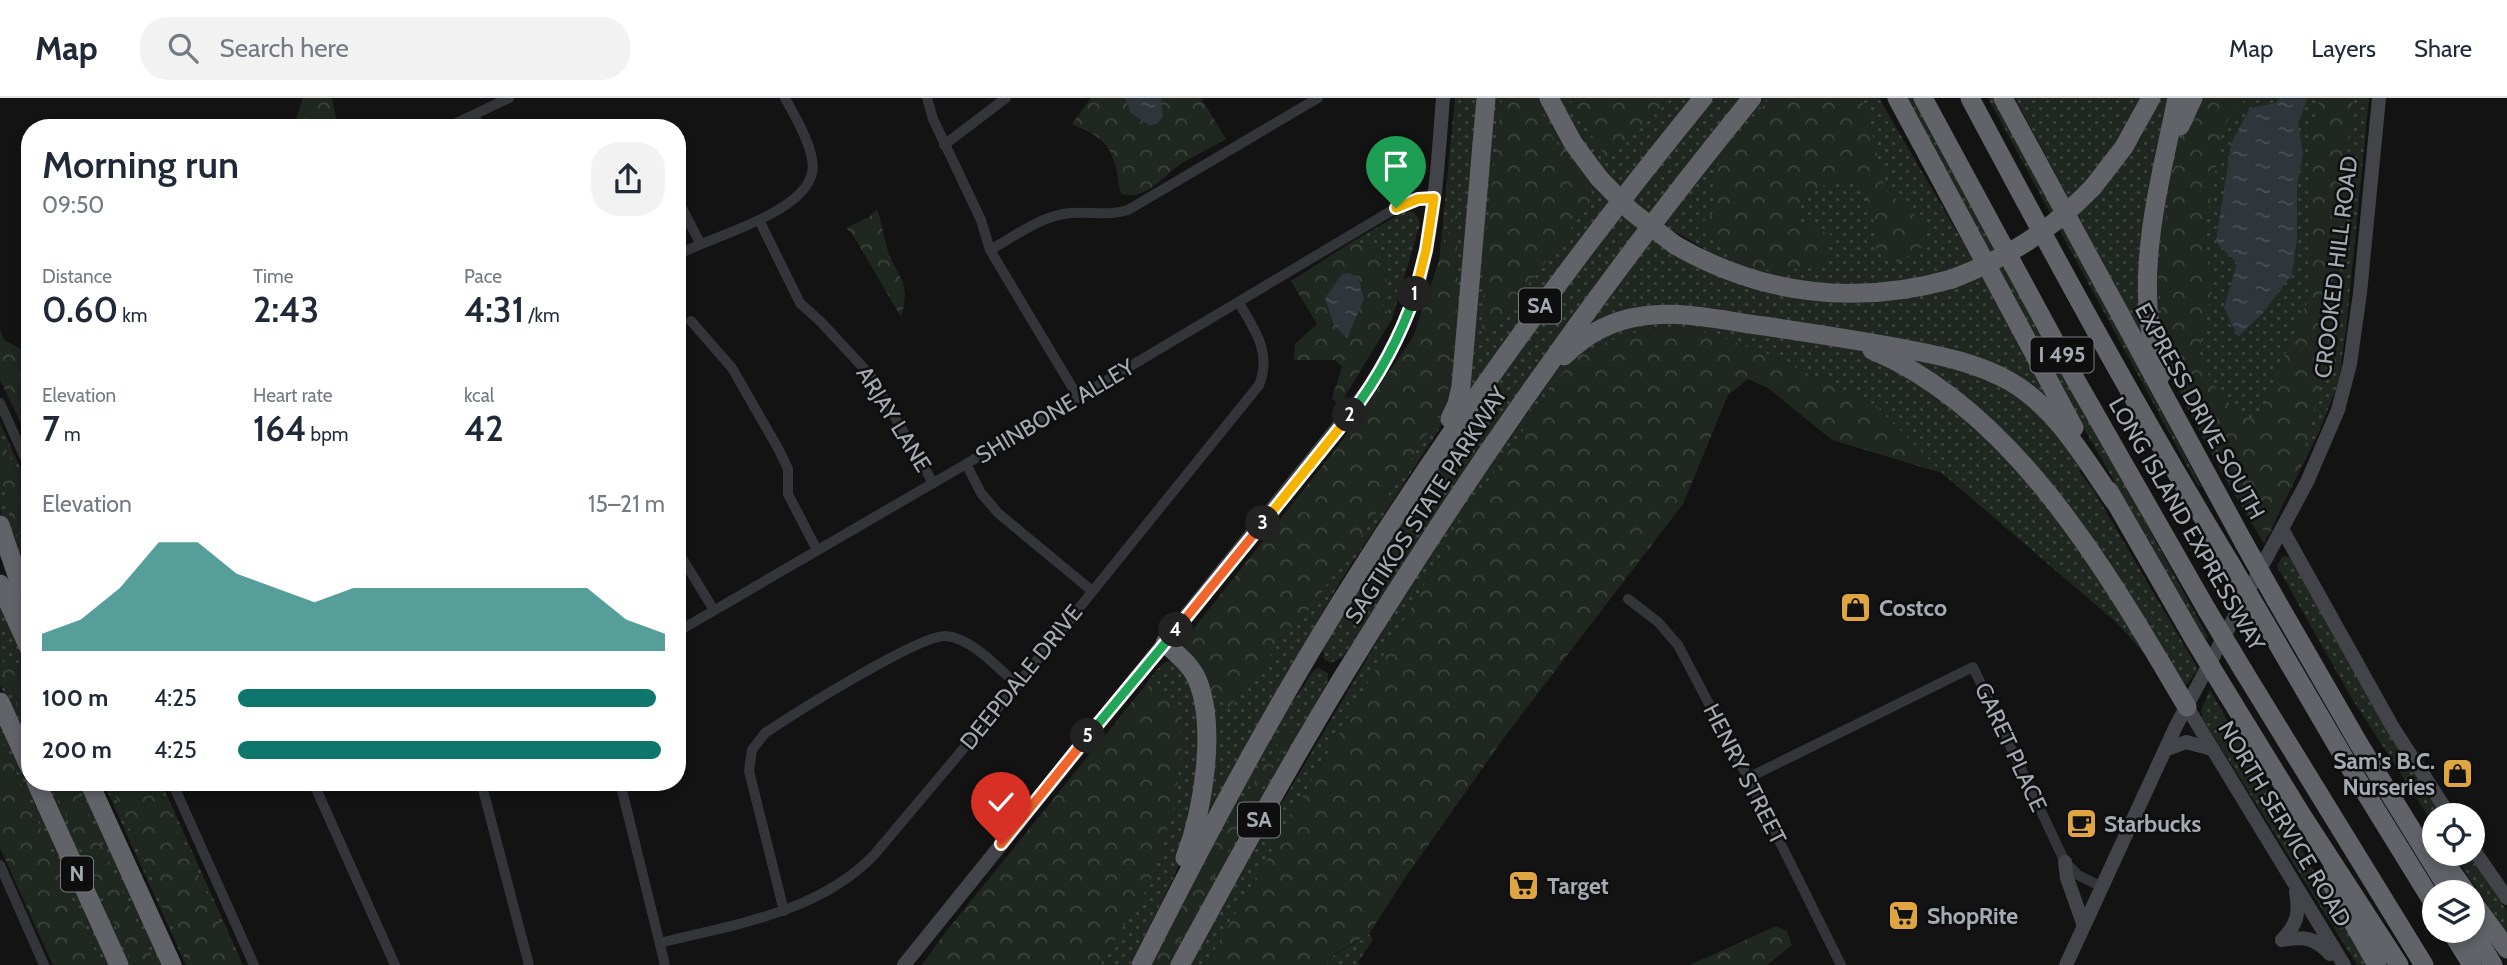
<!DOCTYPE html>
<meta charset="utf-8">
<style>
:root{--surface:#fff;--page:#f2f2f3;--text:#1f2937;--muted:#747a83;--line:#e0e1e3;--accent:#0f766e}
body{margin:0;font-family:Cabin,sans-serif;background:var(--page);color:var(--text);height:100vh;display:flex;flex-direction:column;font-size:26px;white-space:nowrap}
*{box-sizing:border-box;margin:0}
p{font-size:23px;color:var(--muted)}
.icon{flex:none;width:38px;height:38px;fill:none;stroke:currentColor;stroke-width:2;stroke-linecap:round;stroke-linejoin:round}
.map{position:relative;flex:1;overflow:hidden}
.panel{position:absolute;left:21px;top:21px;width:665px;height:672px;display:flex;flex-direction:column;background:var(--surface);border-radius:28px;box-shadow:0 4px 10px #0003}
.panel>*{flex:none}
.tools{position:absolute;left:2422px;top:705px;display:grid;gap:14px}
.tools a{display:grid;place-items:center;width:63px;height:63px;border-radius:50%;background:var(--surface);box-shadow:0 4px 10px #0003;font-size:35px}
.pin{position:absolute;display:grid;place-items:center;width:60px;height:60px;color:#fff;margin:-72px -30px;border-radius:50% 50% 50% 0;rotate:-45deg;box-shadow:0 0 7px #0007}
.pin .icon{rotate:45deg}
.km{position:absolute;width:35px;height:35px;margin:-18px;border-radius:50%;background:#222;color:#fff;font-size:19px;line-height:35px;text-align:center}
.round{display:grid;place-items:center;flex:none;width:74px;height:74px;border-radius:28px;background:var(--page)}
.headline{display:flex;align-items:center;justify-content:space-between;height:119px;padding:0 21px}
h1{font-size:38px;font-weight:600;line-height:52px}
.figures{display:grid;grid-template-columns:repeat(3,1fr);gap:10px;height:119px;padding:7px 21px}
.figures div{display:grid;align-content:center}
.figures b{font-size:35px;font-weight:600}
.figures small{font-size:19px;font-weight:400}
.figures p{font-size:19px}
.chart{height:196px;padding:14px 21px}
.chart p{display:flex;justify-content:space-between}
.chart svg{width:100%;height:126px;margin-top:7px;fill:var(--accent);opacity:.7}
ul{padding:0 21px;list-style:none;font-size:23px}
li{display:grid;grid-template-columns:112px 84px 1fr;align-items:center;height:52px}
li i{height:18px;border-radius:9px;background:var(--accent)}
header{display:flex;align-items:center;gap:42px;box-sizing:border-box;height:98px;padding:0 35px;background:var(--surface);border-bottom:2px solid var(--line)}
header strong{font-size:33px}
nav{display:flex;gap:38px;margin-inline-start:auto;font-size:24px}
.search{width:490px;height:63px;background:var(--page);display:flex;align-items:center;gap:18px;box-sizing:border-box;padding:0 24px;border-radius:28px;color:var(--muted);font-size:26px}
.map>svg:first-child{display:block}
.grass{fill:url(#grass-dots)}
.forest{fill:url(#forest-crowns)}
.water{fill:url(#water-ripples)}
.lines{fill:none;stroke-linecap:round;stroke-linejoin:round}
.street{stroke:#343539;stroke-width:10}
.secondary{stroke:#434449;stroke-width:14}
.highway{stroke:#616369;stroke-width:19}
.highway-bridge{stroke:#616369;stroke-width:19}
.split-1-casing{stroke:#fff;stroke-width:14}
.split-2-casing{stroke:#fff;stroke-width:14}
.split-3-casing{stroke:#fff;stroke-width:14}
.split-4-casing{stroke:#fff;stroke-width:14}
.split-5-casing{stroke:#fff;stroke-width:14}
.split-6-casing{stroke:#fff;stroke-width:14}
.split-1{stroke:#f5b400;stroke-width:9}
.split-2{stroke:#22a559;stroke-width:9}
.split-3{stroke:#f5b400;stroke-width:9}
.split-4{stroke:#f0652b;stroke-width:9}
.split-5{stroke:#22a559;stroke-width:9}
.split-6{stroke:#f0652b;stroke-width:9}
.labels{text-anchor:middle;stroke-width:5;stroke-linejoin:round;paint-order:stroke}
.shield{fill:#0e0e0f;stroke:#787b82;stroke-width:2}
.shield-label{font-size:21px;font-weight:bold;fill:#a6aab3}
.street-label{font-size:23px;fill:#a6aab3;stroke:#0e0e0f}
.poi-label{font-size:23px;font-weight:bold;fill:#a6aab3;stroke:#0e0e0f;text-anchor:start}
</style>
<header>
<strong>Map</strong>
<div class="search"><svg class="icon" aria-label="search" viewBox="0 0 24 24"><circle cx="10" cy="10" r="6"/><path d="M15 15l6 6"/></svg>Search here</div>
<nav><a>Map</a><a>Layers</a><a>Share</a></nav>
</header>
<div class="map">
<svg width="2507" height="867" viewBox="0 0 2507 867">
<defs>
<pattern id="grass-dots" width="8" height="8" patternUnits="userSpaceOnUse" patternTransform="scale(1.75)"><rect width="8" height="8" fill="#202720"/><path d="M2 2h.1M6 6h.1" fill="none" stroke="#3d443e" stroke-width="1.8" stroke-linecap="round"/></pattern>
<pattern id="forest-crowns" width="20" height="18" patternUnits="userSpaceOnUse" patternTransform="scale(1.75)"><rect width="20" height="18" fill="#202720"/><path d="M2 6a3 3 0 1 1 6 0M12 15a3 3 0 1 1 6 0" fill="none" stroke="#3d443e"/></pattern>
<pattern id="water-ripples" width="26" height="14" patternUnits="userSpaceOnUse" patternTransform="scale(1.75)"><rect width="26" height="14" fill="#2e363c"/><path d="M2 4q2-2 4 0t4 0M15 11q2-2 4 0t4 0" fill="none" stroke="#495056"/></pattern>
</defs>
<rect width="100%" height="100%" fill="#131314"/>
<!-- grass -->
<g class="grass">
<path d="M1455,0h25l-26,296 -16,37 -98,151 -84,145 -62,122 8,-175 -20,-31 23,31 7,19 52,-25 15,-28 28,-28 63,-89 76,-119 12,-103 -1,-90 -18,51z"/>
<path d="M1490,0h52l48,56 -33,-56h134l-231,310z"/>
<path d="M1711,0h35l-245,322 -158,237 -12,6 -7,-4 -1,-10 81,-140 104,-150z"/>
<path d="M1764,0h115l95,163c-35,15 -100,29 -137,26 -22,-1 -64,-9 -85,-15 -30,-9 -54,-29 -81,-42l38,42 87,27 80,1 105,-26 69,126 -43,-29 -263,-55 -152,11 -4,-6 108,-145z"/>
<path d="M1906,0h8l294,539 -2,3 -124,-215z"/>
<path d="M1988,0h7l207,390 -5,-4z"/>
<path d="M2015,0h126l-41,94 41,-54 18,-40h14l-29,237 -6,-7z"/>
<path d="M2184,0h185l-23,232 -8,54 -20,50 -54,109c-21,-33 -40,-66 -59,-101 -24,-46 -49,-92 -52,-144 -4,-68 17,-135 31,-200z"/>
<path d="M1407,112c8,2 12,6 13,14l-28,95 -9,-13c4,-22 7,-39 -4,-59l-27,-5z"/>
<path d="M1654,222l186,23 58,23 66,44 69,74 69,94 55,90 -40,-45 -175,-150 -67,-68 -110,-52 -56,-20 -58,-5 -45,14 -33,16 -111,161 -256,446h-16l77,-137 157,-266 133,-192 27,-25 27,-18z"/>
<path d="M1909,256l61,14 67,38 44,63 -2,2 15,20 104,178 -12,17 -105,-158 -174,-169z"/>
<path d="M0,325l30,66v14l-30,-69z"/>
<path d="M0,377l30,105v21l-30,-91z"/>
<path d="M2286,458l5,2 152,257 -9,1v9l-83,-128 -74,-131 5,-9z"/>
<path d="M0,503l30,65v85l-30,-66z"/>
<path d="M1176,561l20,29 6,54 -13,92 -14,41 -45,90h-30l49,-80 8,-202 -17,9c10,-12 19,-31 36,-33z"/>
<path d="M1319,570l9,5v8l-156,284h-25l109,-209 58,-86z"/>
<path d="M2210,592l158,275h-11l-154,-246 -2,-9z"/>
<path d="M0,619l113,248h-12l-101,-229z"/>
<path d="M44,684h38l83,183h-38z"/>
<path d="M103,684h6l82,183h-5z"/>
<path d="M156,684h5l82,183h-4z"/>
<path d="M2453,756h15l39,57v22z"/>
<path d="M1369,836l3,3v4l-14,21 2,3h-34l5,-8z"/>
</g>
<!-- forest -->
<g class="forest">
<path d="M303,0h29l6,30h-39l-3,-9z"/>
<path d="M1091,0h110l25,41c-15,9 -33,17 -48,27 -17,12 -32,34 -56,28 -4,-7 -4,-14 -5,-22 -7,-32 -19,-36 -45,-48z"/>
<path d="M1502,0h35l14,37 44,62 -114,149 5,-109z"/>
<path d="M1569,0h103l-64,62 -30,-45z"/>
<path d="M1770,0h91l10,30 14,62 39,32 -1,25 -25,15 -21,-9 -5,-45 -16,-27 -22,-2 -34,23 -4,19 37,15 -10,28 -44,8 -38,-8 -44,-37 18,-16 4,-55z"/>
<path d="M2192,0h55l-24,28 -18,106 7,63 -9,33 -4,29 19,35 21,22 21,8 10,-32 38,-90 1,-160 11,-42h33l-27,262 -23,96 -34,79 -17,-15 -45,-81 -33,-69 -10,-39 -7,-59 17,-103z"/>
<path d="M1457,110l1,93 -12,103 -76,119 -53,76 -10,13 -28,28 -15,28 -35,39 -17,-14 -7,-19 -23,-31 157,-198 74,-108z"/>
<path d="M877,111c5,13 6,26 10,39 10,31 25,32 14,69l-48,-82 -7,-7 23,-11z"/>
<path d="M1352,144l27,5c11,20 8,37 4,59l9,13 -53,87 -7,-8 10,-31 -7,-7h-41l1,-16 22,-20 -26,-43z"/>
<path d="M1651,230l58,5 56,20 110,52 67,68 -110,-33 -64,-52 -20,-9 -20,16 -45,109 -177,231 -99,140 -38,59 -38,22 -5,9h-120l256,-446 111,-161 33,-16z"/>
<path d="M0,232l4,10 26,14v88l-30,-62z"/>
<path d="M0,336l30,69v77l-30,-105z"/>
<path d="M9,563c25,17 21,44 21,72l-30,-68v-3z"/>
<path d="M1157,584l23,34 1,38 -8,57 -24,74 -49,80h-178l22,-31 196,-242z"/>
<path d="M1293,622l5,1 -131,244h-13l45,-96z"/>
<path d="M0,638l101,229h-48l-53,-117z"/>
<path d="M51,684h22l83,183h-23z"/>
<path d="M109,684h47l83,183h-48z"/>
<path d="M1776,828l11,5 5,14 -25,20h-77z"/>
</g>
<!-- water -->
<g class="water">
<path d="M1125,0h36l2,19 -6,7 -8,1 -18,-12z"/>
<path d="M2280,0l27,1 -9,25 5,29 -6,33v53l-5,35 -29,39 -25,24 -14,-29 13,-45 -21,-21 15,-98 19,-36 25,-5z"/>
<path d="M1349,175l10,6 5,20 -17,39 -13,-13 -9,-27 17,-24z"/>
</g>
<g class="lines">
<!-- street -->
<g class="street">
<path d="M927,0l6,21 48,101 9,30 88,147"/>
<path d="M474,17l6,13"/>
<path d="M446,30l63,-30"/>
<path d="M944,47l62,-47"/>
<path d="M677,100l23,45"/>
<path d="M759,122l41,83 21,19 50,54 62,107"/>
<path d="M990,152c23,-13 47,-31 73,-36 24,-4 41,3 65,-4l190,-112"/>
<path d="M677,157c35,-19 126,-41 135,-82 5,-20 -17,-57 -27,-75"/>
<path d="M691,223l41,47 47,82 9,19v25l29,56"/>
<path d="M0,305l30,66"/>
<path d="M966,366l15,29 17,20 93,77"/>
<path d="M677,452l37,60"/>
<path d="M1628,501l30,23 20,23 70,133 93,187"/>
<path d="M677,534l289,-168 430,-256 22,-9 16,-1"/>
<path d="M1748,680l225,-111 92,195 13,13 24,12"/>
<path d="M172,684l82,183"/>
<path d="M313,684l82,183"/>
<path d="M481,684l48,183"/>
<path d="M620,684l45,183"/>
<path d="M0,767l44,100"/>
<path d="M784,813l-35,-140 3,-21 13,-17c27,-18 155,-99 181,-97 27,3 51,31 71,49"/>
<path d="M660,845c75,-19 158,-30 214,-88l143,-170 242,-300c13,-32 -4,-55 -20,-82"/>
</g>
<!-- secondary -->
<g class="secondary">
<path d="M2282,431l110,197 58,90"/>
<path d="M2187,609l157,258"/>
<path d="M2165,652l21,-8 26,7"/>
<path d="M2473,751l34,49"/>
<path d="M2065,764l2,16 17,48"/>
<path d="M2282,842c21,-4 33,-3 48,14"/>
<path d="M2282,842c15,-16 18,-26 14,-48"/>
<path d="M904,867l463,-574c21,-33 40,-68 51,-106 17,-61 20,-125 25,-187"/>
<path d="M2066,867l110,-239 131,-244 31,-72 12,-46 10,-71 19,-195"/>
</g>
<!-- highway -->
<g class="highway">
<path d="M1549,0l24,45 26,35"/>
<path d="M1897,0l177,330"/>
<path d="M1923,0l151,279 133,233"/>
<path d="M1970,0c84,158 169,315 262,468"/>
<path d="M2003,0l241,445"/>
<path d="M2180,28l13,-28"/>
<path d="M2093,89l31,-40 27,-49"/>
<path d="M1675,147c87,50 181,61 277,34"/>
<path d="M1872,252c145,61 238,227 315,357"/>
<path d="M1564,258c22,-22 48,-36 79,-40 39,-6 82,5 121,10 47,7 94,14 141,23 37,7 73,14 106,33 46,27 73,76 103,119"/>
<path d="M2161,277c-31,-91 -2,-186 16,-277"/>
<path d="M1450,321l7,-15 4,-17 25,-289"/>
<path d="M2109,393l85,148"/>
<path d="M0,427l30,89"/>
<path d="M0,486l30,66"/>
<path d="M2276,502l83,144 91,148"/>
<path d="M2266,526l83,142 85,138"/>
<path d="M1165,545c12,11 25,21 32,36 20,48 6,132 -12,179"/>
<path d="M2243,572l181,295"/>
<path d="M2228,597l75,122 96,148"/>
<path d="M0,604l30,66"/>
<path d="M36,684l83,183"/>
<path d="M89,684l83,183"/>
<path d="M2445,764l21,30"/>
<path d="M2327,778l50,89"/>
<path d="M2473,804l34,47"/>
<path d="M2451,833l21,34"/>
<path d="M2473,833l20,34"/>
<path d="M1141,867c68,-135 139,-269 221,-397 104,-164 218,-319 341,-470"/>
<path d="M1180,867c53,-97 106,-195 164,-290 123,-201 259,-394 408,-577"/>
</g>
<!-- highway-bridge -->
<g class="highway-bridge">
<path d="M1599,80l32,33 44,34"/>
<path d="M1952,181c55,-21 100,-49 141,-92"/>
<path d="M2244,445l32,57"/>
<path d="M2232,468l34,58"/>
<path d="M2207,512l36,60"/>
<path d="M2194,541l34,56"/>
</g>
</g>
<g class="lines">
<defs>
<path id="split-1" d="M1396,110l22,-9 16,-1 -8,52 -11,44"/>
<path id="split-2" d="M1350,317c28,-37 50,-77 65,-121"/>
<path id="split-3" d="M1263,425l87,-108"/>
<path id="split-4" d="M1176,532l87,-107"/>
<path id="split-5" d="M1088,638l88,-106"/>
<path id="split-6" d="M1001,746l87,-108"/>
</defs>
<!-- split-1 casing -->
<use href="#split-1" class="split-1-casing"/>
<!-- split-2 casing -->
<use href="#split-2" class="split-2-casing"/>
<!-- split-3 casing -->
<use href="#split-3" class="split-3-casing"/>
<!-- split-4 casing -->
<use href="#split-4" class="split-4-casing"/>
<!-- split-5 casing -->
<use href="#split-5" class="split-5-casing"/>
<!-- split-6 casing -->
<use href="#split-6" class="split-6-casing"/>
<!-- split-1 -->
<use href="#split-1" class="split-1"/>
<!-- split-2 -->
<use href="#split-2" class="split-2"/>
<!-- split-3 -->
<use href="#split-3" class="split-3"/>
<!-- split-4 -->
<use href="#split-4" class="split-4"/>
<!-- split-5 -->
<use href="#split-5" class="split-5"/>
<!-- split-6 -->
<use href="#split-6" class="split-6"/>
</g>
<!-- icons -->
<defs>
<symbol id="shop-square" viewBox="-11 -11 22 22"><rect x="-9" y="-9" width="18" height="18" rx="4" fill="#dfa541" stroke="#0e0e0f"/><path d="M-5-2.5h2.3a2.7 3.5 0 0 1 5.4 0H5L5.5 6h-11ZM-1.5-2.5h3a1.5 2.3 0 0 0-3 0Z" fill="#111"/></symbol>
<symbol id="cafe-square" viewBox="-11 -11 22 22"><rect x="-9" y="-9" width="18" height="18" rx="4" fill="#dfa541" stroke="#0e0e0f"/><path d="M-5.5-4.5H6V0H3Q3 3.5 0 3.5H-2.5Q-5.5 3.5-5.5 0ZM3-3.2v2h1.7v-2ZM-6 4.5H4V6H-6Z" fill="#111"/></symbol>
<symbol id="supermarket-square" viewBox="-11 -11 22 22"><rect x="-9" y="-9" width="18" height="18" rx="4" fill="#dfa541" stroke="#0e0e0f"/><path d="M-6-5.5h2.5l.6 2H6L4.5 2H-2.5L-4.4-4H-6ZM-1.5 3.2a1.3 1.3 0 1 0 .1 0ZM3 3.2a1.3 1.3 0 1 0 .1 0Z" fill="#111"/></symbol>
</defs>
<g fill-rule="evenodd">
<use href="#shop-square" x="1838" y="492" width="35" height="35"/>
<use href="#shop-square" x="2440" y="658" width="35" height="35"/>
<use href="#cafe-square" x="2064" y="708" width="35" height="35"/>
<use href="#supermarket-square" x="1506" y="770" width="35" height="35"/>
<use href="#supermarket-square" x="1886" y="800" width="35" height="35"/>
</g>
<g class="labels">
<!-- shield labels -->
<g class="shield">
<rect x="1519" y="190.5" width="42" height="35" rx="5"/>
<rect x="2030.5" y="239.5" width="63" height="35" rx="5"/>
<rect x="1238" y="704.5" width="42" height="35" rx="5"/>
<rect x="61" y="758.5" width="32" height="35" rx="5"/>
</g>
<g class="shield-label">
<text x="1540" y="215">SA</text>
<text x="2062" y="264">I 495</text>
<text x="1259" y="729">SA</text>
<text x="77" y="783">N</text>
</g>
<!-- street labels -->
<g class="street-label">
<text transform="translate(2336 169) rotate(-83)" y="8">CROOKED HILL ROAD</text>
<text transform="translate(1055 313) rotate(-31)" y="8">SHINBONE ALLEY</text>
<text transform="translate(2200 313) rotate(61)" y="8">EXPRESS DRIVE SOUTH</text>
<text transform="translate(894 321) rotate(58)" y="8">ARJAY LANE</text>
<text transform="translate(1426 407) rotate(-57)" y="8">SAGTIKOS STATE PARKWAY</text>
<text transform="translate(2187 426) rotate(60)" y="8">LONG ISLAND EXPRESSWAY</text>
<text transform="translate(1021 579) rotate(-51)" y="8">DEEPDALE DRIVE</text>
<text transform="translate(2011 649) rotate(65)" y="8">GARET PLACE</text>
<text transform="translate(1745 676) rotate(63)" y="8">HENRY STREET</text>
<text transform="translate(2285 726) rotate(59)" y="8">NORTH SERVICE ROAD</text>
</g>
<!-- poi labels -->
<g class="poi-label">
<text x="1879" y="518">Costco</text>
<text x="2435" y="671" text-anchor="end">Sam's B.C.<tspan x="2435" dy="26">Nurseries</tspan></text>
<text x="2104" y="734">Starbucks</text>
<text x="1547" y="796">Target</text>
<text x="1927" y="826">ShopRite</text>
</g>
</g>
</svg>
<div class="tools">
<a><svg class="icon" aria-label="locate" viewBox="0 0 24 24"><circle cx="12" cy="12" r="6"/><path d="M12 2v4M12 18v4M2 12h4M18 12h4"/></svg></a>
<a><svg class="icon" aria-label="layers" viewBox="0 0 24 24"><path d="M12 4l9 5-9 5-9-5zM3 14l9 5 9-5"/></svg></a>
</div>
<div class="pin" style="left:1396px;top:110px;background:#1e9e55"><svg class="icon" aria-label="arrive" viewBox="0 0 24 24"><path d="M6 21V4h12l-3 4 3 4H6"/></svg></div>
<div class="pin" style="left:1001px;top:746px;background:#d93025"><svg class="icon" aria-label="check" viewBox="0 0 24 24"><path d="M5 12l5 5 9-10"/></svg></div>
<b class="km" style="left:1415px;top:196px">1</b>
<b class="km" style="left:1350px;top:317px">2</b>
<b class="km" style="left:1263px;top:425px">3</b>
<b class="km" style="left:1176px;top:532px">4</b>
<b class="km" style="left:1088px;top:638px">5</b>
<section class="panel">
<div class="headline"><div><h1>Morning run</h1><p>09:50</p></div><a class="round"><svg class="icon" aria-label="share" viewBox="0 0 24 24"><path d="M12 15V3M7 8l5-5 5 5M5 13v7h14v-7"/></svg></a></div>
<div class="figures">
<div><p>Distance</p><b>0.60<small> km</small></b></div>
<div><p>Time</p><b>2:43</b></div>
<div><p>Pace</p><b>4:31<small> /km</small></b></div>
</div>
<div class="figures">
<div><p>Elevation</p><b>7<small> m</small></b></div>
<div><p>Heart rate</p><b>164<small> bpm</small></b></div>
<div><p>kcal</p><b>42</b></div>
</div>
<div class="chart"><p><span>Elevation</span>15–21 m</p>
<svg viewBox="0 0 160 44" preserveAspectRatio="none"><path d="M0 44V38L10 33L20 22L30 6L40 6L50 17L60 22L70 27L80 22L90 22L100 22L110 22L120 22L130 22L140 22L150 33L160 38V44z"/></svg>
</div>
<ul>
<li><b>100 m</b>4:25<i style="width:98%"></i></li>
<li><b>200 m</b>4:25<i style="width:99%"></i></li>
</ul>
</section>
</div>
